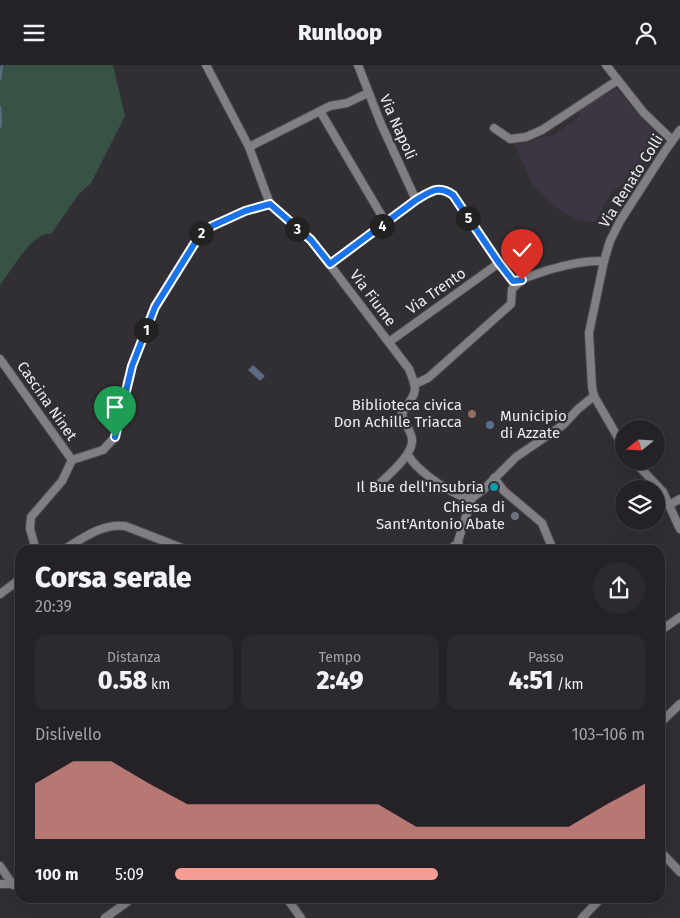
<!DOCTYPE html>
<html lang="it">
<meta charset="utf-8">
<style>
:root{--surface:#252227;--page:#2d2a2f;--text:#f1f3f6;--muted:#a3a4a7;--line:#423f44;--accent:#f59c93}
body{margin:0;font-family:"Fira Sans",sans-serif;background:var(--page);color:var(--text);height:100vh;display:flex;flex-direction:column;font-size:19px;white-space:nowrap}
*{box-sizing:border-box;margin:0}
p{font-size:16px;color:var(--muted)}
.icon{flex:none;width:28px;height:28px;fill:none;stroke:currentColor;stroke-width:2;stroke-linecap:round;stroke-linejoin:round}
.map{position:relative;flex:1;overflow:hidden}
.details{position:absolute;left:15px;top:480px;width:650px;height:358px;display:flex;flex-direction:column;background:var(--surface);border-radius:15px;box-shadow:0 5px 20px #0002,0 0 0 1px var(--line)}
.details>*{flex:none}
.needle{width:32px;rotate:252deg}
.buttons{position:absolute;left:615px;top:355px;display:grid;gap:10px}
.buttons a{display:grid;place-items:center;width:50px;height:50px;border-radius:50%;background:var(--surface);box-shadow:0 5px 20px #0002,0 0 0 1px var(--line);font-size:25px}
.pin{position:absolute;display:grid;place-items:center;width:42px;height:42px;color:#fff;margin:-51px -21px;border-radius:50% 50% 50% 0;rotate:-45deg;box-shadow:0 0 5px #0007}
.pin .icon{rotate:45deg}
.km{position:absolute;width:25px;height:25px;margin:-12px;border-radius:50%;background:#222;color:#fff;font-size:14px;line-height:25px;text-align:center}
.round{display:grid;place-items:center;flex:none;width:52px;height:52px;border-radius:26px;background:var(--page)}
.head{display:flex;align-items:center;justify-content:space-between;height:85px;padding:0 20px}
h1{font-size:28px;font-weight:800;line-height:38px}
.stats{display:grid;grid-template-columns:repeat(3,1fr);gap:8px;height:85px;padding:5px 20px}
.stats div{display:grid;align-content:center;border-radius:12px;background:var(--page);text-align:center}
.stats b{font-size:25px;font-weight:800}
.stats small{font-size:14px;font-weight:400}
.stats p{font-size:14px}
.chart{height:140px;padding:10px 20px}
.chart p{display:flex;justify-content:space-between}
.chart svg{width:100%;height:90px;margin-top:5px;fill:var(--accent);opacity:.7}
ul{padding:0 20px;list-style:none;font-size:16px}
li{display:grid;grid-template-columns:80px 60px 1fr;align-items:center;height:38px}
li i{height:12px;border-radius:6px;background:var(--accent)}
header{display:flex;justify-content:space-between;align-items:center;height:65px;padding:0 20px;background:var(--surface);font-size:22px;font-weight:800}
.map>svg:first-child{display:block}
.built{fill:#3b3641}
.green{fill:#385345}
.water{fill:#5c6b84}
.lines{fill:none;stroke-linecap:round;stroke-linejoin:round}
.stream{stroke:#5c6b84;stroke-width:2.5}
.minor-casing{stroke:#4c4a4e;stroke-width:10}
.minor{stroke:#817e84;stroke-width:8}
.route-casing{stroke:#fff;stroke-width:10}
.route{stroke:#1a73e8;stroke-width:6}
.education-dot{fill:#8d6e63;stroke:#312e34;stroke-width:2}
.service-dot{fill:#5c6f8a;stroke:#312e34;stroke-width:2}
.culture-dot{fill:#0f9aa8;stroke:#312e34;stroke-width:2}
.worship-dot{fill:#6b7280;stroke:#312e34;stroke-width:2}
.labels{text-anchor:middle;stroke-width:4.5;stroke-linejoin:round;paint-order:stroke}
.street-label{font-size:15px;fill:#edecef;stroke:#312e34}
.poi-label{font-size:15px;fill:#edecef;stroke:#312e34;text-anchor:end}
</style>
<header><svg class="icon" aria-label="menu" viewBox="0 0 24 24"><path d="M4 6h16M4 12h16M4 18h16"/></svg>Runloop<svg class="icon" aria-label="person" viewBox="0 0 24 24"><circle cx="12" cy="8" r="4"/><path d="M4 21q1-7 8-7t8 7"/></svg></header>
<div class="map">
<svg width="680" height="853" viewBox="0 0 680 853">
<rect width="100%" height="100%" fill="#312e34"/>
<!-- built -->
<path class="built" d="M617,24l45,51 -16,29 -34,22 -17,31 -15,-2 -17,-7 -30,-27 -19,-43 40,-8 26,-19 -2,-7z"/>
<!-- green -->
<path class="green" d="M0,0h113l12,51 -34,67 -13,12 -27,39c-18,-4 -41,39 -51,51z"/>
<!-- water -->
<path class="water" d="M253,300l12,11 -5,5 -12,-11z"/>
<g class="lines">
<!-- stream -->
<g class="stream">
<path d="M0,14l2,-14"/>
<path d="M0,42l1,14 -1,6"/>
</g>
<defs>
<g id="minor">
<path d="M206,0l43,82 21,57 41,36 98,129c10,24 7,23 -7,44 1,9 9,17 10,26 2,16 -26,38 -37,49"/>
<path d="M358,0l23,59 35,76"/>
<path d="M606,0l38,48 28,27"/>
<path d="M320,46l66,112"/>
<path d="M494,63l16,11 16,-2 16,-7 76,-50"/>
<path d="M249,82l81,-41 17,-3 21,-10"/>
<path d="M330,199l86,-64c14,-8 22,-16 37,-5l46,68 14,18c12,-2 23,-7 35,-11 17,-5 38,-10 56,-9"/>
<path d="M389,277l110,-79"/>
<path d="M0,294l72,101"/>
<path d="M415,319l13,-6 83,-74 1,-15 10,-9"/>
<path d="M624,383l-30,-52 -2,-9 -3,-54 15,-72 6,-20 10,-20 45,-70 15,-21"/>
<path d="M408,390c8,14 33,32 49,39 4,3 10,3 15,4"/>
<path d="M634,396l29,31 17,37"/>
<path d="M494,413l10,13 38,32 11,27"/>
<path d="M669,440l11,-6"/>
<path d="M36,485l-6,-21 1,-12 31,-36 10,-21 31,-10 12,-13 17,-71 23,-59 46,-73 11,-8 33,-15 25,-7"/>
<path d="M63,485c19,-11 39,-27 62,-24l62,24"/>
<path d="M450,485l4,-4 1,4"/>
<path d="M460,485l-2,-9 14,-43 12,-9 32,-32 47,-32 15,-16 16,-13"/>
<path d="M0,529l20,-15"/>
<path d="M660,566l20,-14"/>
<path d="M660,658l20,-19"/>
<path d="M660,786l20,21"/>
<path d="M0,801l13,19"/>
<path d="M0,819h20"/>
<path d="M286,832l15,21"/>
<path d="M105,853l29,-21"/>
<path d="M582,853l20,-21"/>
</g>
</defs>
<!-- minor casing -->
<use href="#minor" class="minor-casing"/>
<!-- minor -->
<use href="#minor" class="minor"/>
</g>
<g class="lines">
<defs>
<path id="route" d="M115,372l17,-71 23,-59 46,-74 11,-7 33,-15 25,-7 41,36 19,24 86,-64c14,-8 22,-16 37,-5l46,68 14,18 9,-1"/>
</defs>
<!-- route casing -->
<use href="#route" class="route-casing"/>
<!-- route -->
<use href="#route" class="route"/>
</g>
<!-- markers -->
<circle class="education-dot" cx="472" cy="349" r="5"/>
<circle class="service-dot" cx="490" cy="360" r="5"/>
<circle class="culture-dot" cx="494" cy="422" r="5"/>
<circle class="worship-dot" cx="515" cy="451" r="5"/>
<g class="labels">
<!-- street labels -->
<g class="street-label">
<text transform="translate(398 62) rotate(66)" y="5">Via Napoli</text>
<text transform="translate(631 116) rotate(-58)" y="5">Via Renato Colli</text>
<text transform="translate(436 226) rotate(-35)" y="5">Via Trento</text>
<text transform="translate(373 233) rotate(53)" y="5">Via Fiume</text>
<text transform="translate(47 336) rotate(55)" y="5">Cascina Ninet</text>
</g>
<!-- poi labels -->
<g class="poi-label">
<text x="462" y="345">Biblioteca civica<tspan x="462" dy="17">Don Achille Triacca</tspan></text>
<text x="500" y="356" text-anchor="start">Municipio<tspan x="500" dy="17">di Azzate</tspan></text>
<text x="484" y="427">Il Bue dell'Insubria</text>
<text x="505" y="447">Chiesa di<tspan x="505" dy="17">Sant'Antonio Abate</tspan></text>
</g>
</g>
</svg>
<div class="buttons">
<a><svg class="needle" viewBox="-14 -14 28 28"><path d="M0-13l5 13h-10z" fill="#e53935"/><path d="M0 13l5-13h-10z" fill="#a3a4a7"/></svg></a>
<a><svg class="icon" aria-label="layers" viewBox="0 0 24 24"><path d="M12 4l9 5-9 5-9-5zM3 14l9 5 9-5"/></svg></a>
</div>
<div class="pin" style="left:115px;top:372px;background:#1e9e55"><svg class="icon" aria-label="arrive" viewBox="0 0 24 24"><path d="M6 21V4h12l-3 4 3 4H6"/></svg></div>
<div class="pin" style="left:522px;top:215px;background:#d93025"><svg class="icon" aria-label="check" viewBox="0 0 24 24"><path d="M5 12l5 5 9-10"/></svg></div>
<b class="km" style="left:146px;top:265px">1</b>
<b class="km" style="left:201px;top:168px">2</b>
<b class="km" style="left:297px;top:164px">3</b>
<b class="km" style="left:382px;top:161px">4</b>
<b class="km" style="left:468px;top:153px">5</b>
<section class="details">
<div class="head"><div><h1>Corsa serale</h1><p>20:39</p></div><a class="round"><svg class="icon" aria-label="share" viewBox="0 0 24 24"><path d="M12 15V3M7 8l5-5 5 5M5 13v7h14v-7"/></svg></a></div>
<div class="stats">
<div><p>Distanza</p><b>0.58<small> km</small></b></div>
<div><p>Tempo</p><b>2:49</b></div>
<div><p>Passo</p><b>4:51<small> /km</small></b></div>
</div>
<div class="chart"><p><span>Dislivello</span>103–106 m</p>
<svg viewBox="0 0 160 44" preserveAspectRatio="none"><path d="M0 44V17L10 6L20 6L30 17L40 27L50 27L60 27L70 27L80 27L90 27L100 38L110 38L120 38L130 38L140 38L150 27L160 17V44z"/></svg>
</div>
<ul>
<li><b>100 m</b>5:09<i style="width:56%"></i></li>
</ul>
</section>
</div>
